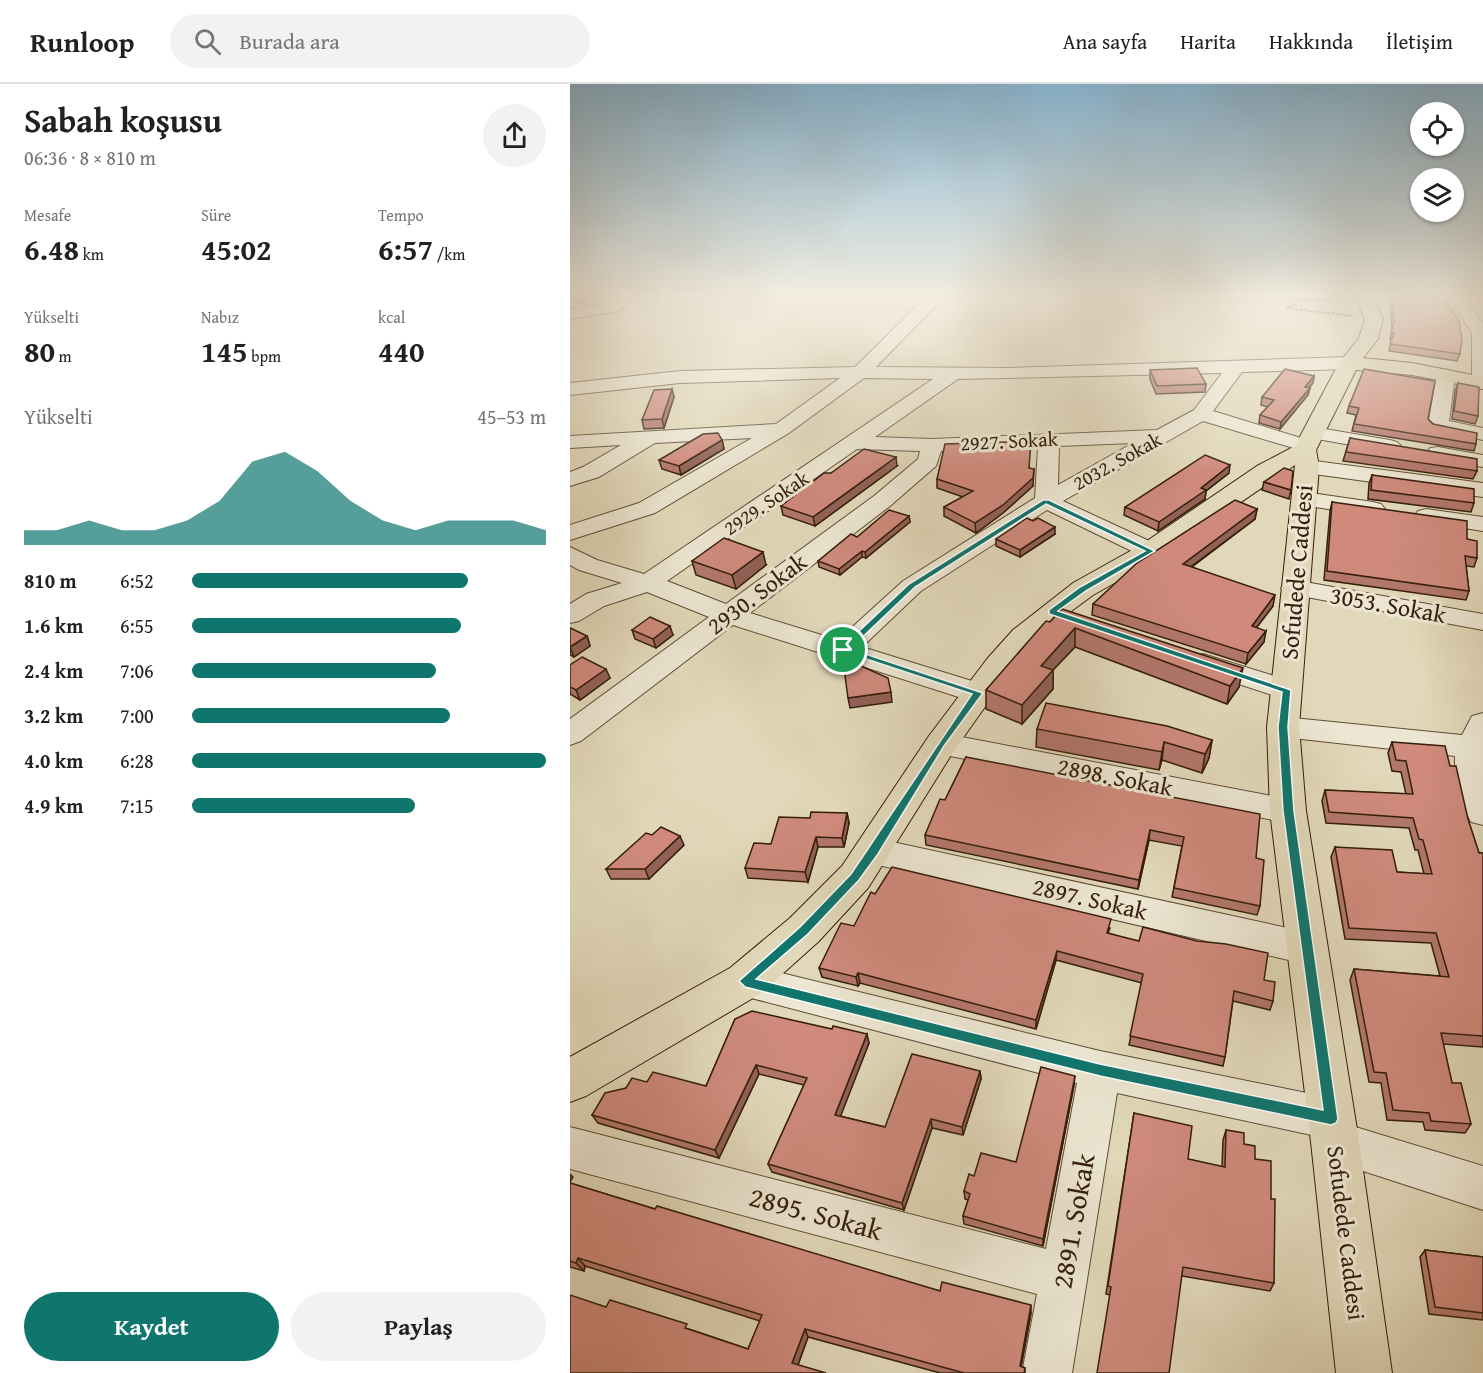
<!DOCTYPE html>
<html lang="tr">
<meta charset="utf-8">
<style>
:root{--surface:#fff;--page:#f2f2f2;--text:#202124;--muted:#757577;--line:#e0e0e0;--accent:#0f766e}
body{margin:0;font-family:"Gentium Book Plus",serif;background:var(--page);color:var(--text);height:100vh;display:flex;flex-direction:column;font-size:22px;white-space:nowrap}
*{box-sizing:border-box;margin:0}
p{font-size:20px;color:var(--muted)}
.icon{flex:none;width:33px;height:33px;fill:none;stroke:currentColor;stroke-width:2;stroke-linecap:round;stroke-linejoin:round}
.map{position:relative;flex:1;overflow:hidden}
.sheet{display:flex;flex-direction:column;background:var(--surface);width:570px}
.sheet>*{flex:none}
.controls{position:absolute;left:840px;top:18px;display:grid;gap:12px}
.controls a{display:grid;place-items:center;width:54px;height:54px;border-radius:50%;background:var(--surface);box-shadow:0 2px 4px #0004;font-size:30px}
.pin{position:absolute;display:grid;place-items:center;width:51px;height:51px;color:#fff;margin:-26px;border:3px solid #fff;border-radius:50%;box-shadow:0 2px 6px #0007}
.round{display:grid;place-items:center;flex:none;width:63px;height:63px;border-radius:32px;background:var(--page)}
.head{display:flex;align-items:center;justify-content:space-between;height:102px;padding:0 24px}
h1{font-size:33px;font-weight:700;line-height:45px}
.stats{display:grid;grid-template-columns:repeat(3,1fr);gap:9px;height:102px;padding:6px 24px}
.stats div{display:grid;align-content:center}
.stats b{font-size:30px;font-weight:700}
.stats small{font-size:16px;font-weight:400}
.stats p{font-size:16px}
.chart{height:168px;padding:12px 24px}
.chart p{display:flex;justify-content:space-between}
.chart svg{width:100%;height:108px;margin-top:6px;fill:var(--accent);opacity:.7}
.primary-button{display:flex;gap:12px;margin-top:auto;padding:12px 24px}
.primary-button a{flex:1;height:69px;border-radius:36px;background:var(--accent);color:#fff;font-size:24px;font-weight:700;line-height:69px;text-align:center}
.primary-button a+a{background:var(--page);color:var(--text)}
ul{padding:0 24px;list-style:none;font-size:20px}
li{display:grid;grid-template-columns:96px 72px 1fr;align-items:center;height:45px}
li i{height:15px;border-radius:8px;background:var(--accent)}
header{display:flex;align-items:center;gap:36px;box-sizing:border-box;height:84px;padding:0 30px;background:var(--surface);border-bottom:2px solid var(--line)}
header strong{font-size:28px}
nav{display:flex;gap:33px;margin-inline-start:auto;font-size:21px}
.search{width:420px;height:54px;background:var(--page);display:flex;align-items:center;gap:15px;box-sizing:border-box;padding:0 21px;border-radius:33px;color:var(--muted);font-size:22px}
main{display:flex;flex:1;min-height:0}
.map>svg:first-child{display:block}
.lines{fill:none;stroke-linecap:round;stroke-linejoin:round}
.minor-casing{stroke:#604c36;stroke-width:2}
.major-casing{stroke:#351e0b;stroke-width:2}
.path{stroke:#351e0b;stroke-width:2;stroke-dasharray:3 1.5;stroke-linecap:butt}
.minor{fill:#ece6d2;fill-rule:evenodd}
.major{fill:#e1d8b9;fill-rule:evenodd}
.wall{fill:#b2776b;stroke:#351e0b;stroke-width:1.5}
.shaded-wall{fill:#916157;stroke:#351e0b;stroke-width:1.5}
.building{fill:#cf8a7c;stroke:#351e0b;stroke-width:1.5}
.route{fill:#0f766e;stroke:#fff;stroke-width:1.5;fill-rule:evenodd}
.labels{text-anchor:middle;stroke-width:6;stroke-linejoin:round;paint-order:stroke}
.far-street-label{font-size:20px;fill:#351e0b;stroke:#ece6d2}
.street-label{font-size:24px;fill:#351e0b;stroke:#ece6d2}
.near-street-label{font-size:28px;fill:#351e0b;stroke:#ece6d2}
</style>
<header>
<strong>Runloop</strong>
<div class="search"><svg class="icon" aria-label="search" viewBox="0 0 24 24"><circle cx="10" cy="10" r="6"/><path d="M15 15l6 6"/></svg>Burada ara</div>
<nav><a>Ana sayfa</a><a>Harita</a><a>Hakkında</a><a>İletişim</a></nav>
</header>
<main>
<section class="sheet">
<div class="head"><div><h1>Sabah koşusu</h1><p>06:36 · 8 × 810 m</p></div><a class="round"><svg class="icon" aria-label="share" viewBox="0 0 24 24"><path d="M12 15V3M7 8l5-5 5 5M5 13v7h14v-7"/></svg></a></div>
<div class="stats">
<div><p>Mesafe</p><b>6.48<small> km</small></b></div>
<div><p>Süre</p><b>45:02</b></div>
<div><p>Tempo</p><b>6:57<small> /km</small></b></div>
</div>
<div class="stats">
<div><p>Yükselti</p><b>80<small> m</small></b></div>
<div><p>Nabız</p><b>145<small> bpm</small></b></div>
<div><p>kcal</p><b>440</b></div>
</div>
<div class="chart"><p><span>Yükselti</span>45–53 m</p>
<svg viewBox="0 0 160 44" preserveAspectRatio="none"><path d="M0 44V38L10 38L20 34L30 38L40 38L50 34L60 26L70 10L80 6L90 14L100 26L110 34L120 38L130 34L140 34L150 34L160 38V44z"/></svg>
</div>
<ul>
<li><b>810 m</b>6:52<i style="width:78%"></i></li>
<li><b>1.6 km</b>6:55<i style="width:76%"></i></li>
<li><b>2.4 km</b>7:06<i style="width:69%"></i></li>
<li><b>3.2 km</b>7:00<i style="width:73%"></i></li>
<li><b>4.0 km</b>6:28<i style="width:100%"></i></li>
<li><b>4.9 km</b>7:15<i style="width:63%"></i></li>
</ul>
<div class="primary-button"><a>Kaydet</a><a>Paylaş</a></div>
</section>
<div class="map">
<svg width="913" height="1289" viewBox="0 0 913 1289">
<rect width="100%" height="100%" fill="#e1d8b9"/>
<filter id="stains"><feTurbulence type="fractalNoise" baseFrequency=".00333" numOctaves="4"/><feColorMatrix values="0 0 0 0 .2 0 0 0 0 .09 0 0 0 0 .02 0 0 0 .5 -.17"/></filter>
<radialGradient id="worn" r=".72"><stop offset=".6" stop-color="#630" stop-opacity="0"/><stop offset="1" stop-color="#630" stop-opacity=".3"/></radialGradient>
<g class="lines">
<defs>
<g id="minor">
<path d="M46,210h17l-14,17 -49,8v-10l38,-6z"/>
<path d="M359,210h18l-71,73 134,1 339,-11 9,6 -9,6 -107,3 -29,39 101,31 4,4 -4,4h-14l-97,-29 -140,80 97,45 3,5 -3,5 -9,2 -9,-2 -95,-46 -126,81 -59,56 126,39 4,7 -4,7 -10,3 -10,-3 -235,-75 -152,116 -11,4v-26l139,-102 -62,-25 -43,14 -25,15 -9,2v-19l16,-10 36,-11 -43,-13 -9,-5v-18l27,13 47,14 289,-195 -69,-1 -75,55 -134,80 -85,27v-15l69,-22 113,-65 -97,5 -56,34 -29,9v-14l13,-5 38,-22 -51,3v-12l206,-12 64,-46 -160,5 -110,12v-12l110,-12 175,-4zM652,289l-28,37 -37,20 -225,9 -57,-2 83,-58zM563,359l-75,42 1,-39zM468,363l-3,51 -132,83 -65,59 -88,-27 140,-107 46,-40 5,-15zM287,365l63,2 -2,8 -44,37 -148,108 -59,-23z"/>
<path d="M876,210h16l21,29v66l-8,-2 -3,-4v-50z"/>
<path d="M876,285l9,6 -6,46 34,7v12l-52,-11 -3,-4 9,-50z"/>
<path d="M743,343l77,13 7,2 4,4 -4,4 -7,2 -84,-15 -3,-4 3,-4z"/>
<path d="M868,363l45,8v12l-53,-9 -3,-5 3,-5z"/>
<path d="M737,376l176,23v14l-184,-25 -3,-5 3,-5z"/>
<path d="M734,408l69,10 8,2 4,5 -4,5 -8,2 -77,-12 -3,-5 3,-5z"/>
<path d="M856,425l57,8v14l-65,-10 -4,-5 4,-5z"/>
<path d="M724,496l189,34v16l-198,-37 -4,-5 4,-5z"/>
<path d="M633,570l94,29 4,7 -4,7 -10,3 -94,-31 -4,-6 4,-6z"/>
<path d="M913,629v112l-12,-3c-10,-19 -17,-44 -16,-66l-172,-19 -11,-3 -4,-7 4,-7 11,-3 179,18 10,-19z"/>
<path d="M371,649l347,66 12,3 4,9 -4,9 -12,3 -358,-71 -4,-8 4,-8z"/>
<path d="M304,754l432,94 13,5 5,11 -5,11 -13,5 -432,-100 -12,-4 -5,-9 5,-9z"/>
<path d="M175,880l355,87 231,47 15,6 6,15 -3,6 134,41v44l-163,-53 -6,-15 2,-6 -199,-43 -45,280h-50l15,-79 -467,-125v-42l476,122 31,-166 -345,-90 -6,-12 6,-12z"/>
</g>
<path id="major" d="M784,210h18l11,25 -5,20 -15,19 49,5 71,14v12l-71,-14 -56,-5 -40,80 3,17 -20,260 7,84 53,331 33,231h-56l-25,-231 -41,-331 -3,-84 28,-262 -134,92 -68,38 -31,23 -27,26 -26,29 -56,79 -85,136 -50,54 -58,52 -174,102 -16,6v-45l160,-89 60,-50 52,-52 87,-130 58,-77 26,-29 60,-47 68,-38 116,-79 38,-20 44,-83 20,-25 6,-19z"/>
</defs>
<!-- minor casing -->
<use href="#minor" class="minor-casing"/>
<!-- major casing -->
<use href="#major" class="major-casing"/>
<!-- path -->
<path class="path" d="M707,210v4l18,6 -8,4 66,8"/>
<!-- minor -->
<use href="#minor" class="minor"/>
<!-- major -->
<use href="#major" class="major"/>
</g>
<!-- wall -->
<g class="wall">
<path d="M0,210h21l-8,8h-13z"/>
<path d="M719,210h41l-2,6h-37z"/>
<path d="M810,210h61l19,60 -3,7 -68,-10 3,-11 -2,-1 2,-11 -3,-31h-7z"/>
<path d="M580,286l56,14 -1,8 -49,2 -6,-15z"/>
<path d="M744,292l-1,7 -4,5h1l-2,7 -28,34 -21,-6 1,-8 8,-8 -7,-2 1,-8z"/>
<path d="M888,299l20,33 -3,8 -23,-5 3,-28z"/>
<path d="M102,305l2,8 -10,31 -20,1 -2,-9z"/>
<path d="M779,322l79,13 5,5 43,20 -2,7 -122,-20 4,-16 -9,-2z"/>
<path d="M780,354l127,33 -4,8 -130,-18z"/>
<path d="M152,356l2,9 -43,26 -19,-6 -3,-9z"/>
<path d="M327,382l-82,60 -32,-11 -2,-9 50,-33z"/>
<path d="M460,384l3,18 -30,27 -27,20 -32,-17v-9l19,-10 -26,-9v-9z"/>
<path d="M659,389l-23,18 -1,8 -47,32 -34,-16 1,-8z"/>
<path d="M802,391l102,28 -3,9 -103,-13 1,-15z"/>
<path d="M694,398l27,8 -2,9 -27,-9z"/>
<path d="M762,418l135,37 10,19 -3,9 -8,-1 3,25 -3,9 -142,-20 6,-69z"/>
<path d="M687,425l-2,10 -63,48 81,39 -16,21 7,15 -18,22 -154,-49 1,-11z"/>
<path d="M339,432l1,6 -44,36 -4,-1 -22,18 -21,-8 -1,-6 39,-24z"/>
<path d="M463,437l22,13 -35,23 -24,-11v-7z"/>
<path d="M122,477l74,4 -30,24 -40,-14z"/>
<path d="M492,525l177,78 -12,17 -152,-57 -22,23v19l-31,35 -36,-15v-19z"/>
<path d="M0,544l17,8 3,10 -16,11 -4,-2z"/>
<path d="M62,546l41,5 -17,13 -21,-9z"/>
<path d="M0,581l40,13 -30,22 -10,-6z"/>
<path d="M467,645l175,11 -3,18 -7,15 -40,-13 -3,10 -123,-23z"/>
<path d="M822,658l58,24 29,87h4v194l-40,-3 9,39 19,41 -6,9 -40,-3 -2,-8 -36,-2 -6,-37 -12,-1 -19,-102 4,-11 86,7 -9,-33 -86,-4 -14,-82 4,-10 62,25 27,2 -6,-24h-3l-6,-22 -83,-5 -4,-22 3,-11 81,4 -5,-22 -9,-1 -4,-18z"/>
<path d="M396,673l290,101 4,48 -3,9 -85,-18 10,-51 -33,-6 -11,49 -212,-44 -1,-10 20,-35z"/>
<path d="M277,729l2,10 -5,24h-26l-10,35 -60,-4 -3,-10 65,-50z"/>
<path d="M114,761l-35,34h-38l-5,-10z"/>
<path d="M305,810l235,34 -2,5 156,47 9,21 -3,9 -37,-9 -8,56 -2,9 -94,-21 13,-62 -86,-23 -20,69 -176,-46 -2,3 -36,-9 -3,-9 35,-42z"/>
<path d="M165,935l134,24 -29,73 45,11 95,-56 1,8 -18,56 -31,-7 -28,82 -132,-38 -4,-8 36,-79 -45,-11 -40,84 -121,-35 -6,-8 34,-27 21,-6 59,4z"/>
<path d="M504,1001l-31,161 -79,-22 -1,-8 5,-16 -3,-1 -1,-8 10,-15 42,-14z"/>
<path d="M564,1029l54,46 34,8 1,-27 3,-10 18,14 11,15 16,40 3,84 -4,8 -88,-15 -72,19 -4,-1z"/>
<path d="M0,1099l85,26 285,82 91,22 -10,53 4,2v5h-85l-132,-36 -10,28 -192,-58 86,23 56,19 12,-28 -175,-55 -1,5 -14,-4z"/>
<path d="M855,1166l58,7v63l-54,-6 -9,-57z"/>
</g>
<!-- shaded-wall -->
<g class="shaded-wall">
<path d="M12,210h9l-8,8 -2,-7z"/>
<path d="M744,292l-1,7 -9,11 1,-7z"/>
<path d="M740,304l-2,7 -28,34 1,-7z"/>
<path d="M102,305l2,8 -10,31 -2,-9z"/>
<path d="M152,356l2,9 -43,26 -2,-9z"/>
<path d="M326,373l1,9 -82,60 -2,-9z"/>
<path d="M660,381l-1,8 -23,18 -1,8 -47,32 1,-9z"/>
<path d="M464,385l-1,17 -30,27 -27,20 -1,-10z"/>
<path d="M687,425l-2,10 -74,55 2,-10z"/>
<path d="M339,432l1,6 -44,36 -1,-6z"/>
<path d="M485,443v7l-35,23v-7z"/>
<path d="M292,467v6l-22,18 -1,-6z"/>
<path d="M193,468l3,13 -30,24 -4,-14z"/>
<path d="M705,511l-2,11 -23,30 2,-10z"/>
<path d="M100,542l3,9 -17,13 -3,-9z"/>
<path d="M505,544v19l-22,23v19l-31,35v-19l19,-39z"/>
<path d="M696,547l-2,11 -18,22 2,-11z"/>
<path d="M17,552l3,10 -16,11 -4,-10z"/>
<path d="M673,584l-4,19 -12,17 3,-18z"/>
<path d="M36,585l4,9 -30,22 -4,-10z"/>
<path d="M321,608l1,10 -42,6 -2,-10z"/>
<path d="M642,656l-3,18 -7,15 3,-19z"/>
<path d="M594,658l-2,18 -3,10 3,-18z"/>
<path d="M277,729l2,10 -5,24 -2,-9z"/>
<path d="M580,746l-1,10 -11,49 1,-9z"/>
<path d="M110,752l4,9 -35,34 -4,-10z"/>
<path d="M246,753l2,10 -10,35 -3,-10z"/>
<path d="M487,867l-1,9 -20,69v-9z"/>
<path d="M288,889l2,10 -2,3 -2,-9z"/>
<path d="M297,950l2,9 -31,80 -3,-8z"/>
<path d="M186,981l3,9 -40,84 -4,-8z"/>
<path d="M410,987l1,8 -18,56 -1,-8z"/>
<path d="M505,992l-1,9 -31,161v-7z"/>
<path d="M361,1035l1,9 -28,82 -2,-7z"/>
<path d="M0,1090l3,3 -3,5z"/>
<path d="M8,1174l7,8 -1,5 -8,-8z"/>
<path d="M461,1221v8l-11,60v-7z"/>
<path d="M235,1245l3,8 -12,33 -4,-7z"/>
</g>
<!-- building -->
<g class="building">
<path d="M821,210h50l18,27 3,19 -2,14 -70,-10 4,-11h-3l3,-12z"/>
<path d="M627,284l9,16 -49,2 -7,-16z"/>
<path d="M715,285l29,7 -9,11 5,1 -29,34 -21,-7 14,-15 -12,-3z"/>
<path d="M794,285l71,12 -7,38 5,5 44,9 -1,11 -122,-20 5,-16 -10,-2z"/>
<path d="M888,299l21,4 -1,29 -24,-5z"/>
<path d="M102,305l-10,30 -20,1 12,-30z"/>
<path d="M148,349l4,7 -43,26 -20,-6 44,-26z"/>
<path d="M780,354l127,21v12l-131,-19z"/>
<path d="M461,357l-2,27 5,1 -1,9 -30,27 -28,18 -31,-16 29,-16 -36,-12 8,-35z"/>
<path d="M294,365l32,8 -83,60 -32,-11 43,-33h7z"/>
<path d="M635,371l25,10 -29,23 5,2 -47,32 -34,-15z"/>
<path d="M714,384l9,3 -2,19 -27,-8z"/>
<path d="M802,391l102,14v14l-103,-13z"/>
<path d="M665,416l22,9 -74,55 92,31 -23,31 14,5 -18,22 -155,-49 44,-41z"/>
<path d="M762,418l135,19v18l10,2v17l-12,-2 4,35 -142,-20z"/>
<path d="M319,426l20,6 -44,36 -3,-1 -23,18 -21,-8 33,-27 6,3z"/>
<path d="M457,434l6,3 5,-3 17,9 -35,23 -24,-11z"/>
<path d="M154,454l39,14 -31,23 -40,-14z"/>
<path d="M492,525l181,59 -13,18 -155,-58 -34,38 12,4 -31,35 -36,-15 60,-69 4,1z"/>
<path d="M80,533l20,9 -17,13 -21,-9z"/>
<path d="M0,544l17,8 -17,11z"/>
<path d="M12,573l24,12 -30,21 -6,-3v-22z"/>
<path d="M291,582l27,12 3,14 -43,6 -4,-30z"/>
<path d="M476,619l121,23 45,14 -7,14 -41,-12 -2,10 -125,-23z"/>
<path d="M822,658l53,4 5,20h6l12,53 11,34h4v183l-42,-3 11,50h9l10,41 -40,-3 -2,-8 -36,-3 -7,-37 -12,-1 -20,-103 95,8 -13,-44 -87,-5 -14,-81 57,3 5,22 35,2 -9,-34 -4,-1 -6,-21 -84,-6 -4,-22 88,4 -7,-33 -10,-1z"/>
<path d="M396,673l294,57 -4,44 8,2 -4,46 -86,-18 10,-51 -34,-7 -11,50 -214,-45 15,-36 5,1z"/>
<path d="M241,728l36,1 -5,25 -26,-1 -11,35 -60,-4 9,-25 17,1 8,-27 31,1z"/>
<path d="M91,743l19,9 -35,33h-39l40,-36 6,2z"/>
<path d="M322,783l219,52 -4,14 32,8 4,-14 54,14 29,3 42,9 -4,27 11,2 -2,19 -39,-10 -9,66 -95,-21 13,-62 -86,-23 -21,69 -178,-47 -2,4 -37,-9 22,-45 13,3 17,-34 4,2z"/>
<path d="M182,927l80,18 1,-3 34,8 -32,81 50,12 27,-73 68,17 -18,56 -31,-8 -29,84 -134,-39 39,-86 -51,-13 -41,85 -123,-35 13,-22 21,-5 6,-10 15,4 6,-10 53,14 29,-67z"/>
<path d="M471,983l34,9 -32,163 -80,-23 7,-22 -6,-3 5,-17 5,2 7,-23 35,9z"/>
<path d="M564,1029l58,13 -4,33 37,8 1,-37 18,3v11l11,2v13l16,2v38h4l-1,84 -91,-16 -14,106h-72l14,-86 -3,-1z"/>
<path d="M0,1099l85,26 2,-3 283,85 2,-9 89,23 -11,61 5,2 -1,5h-60l-159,-44 -13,34 34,10h-256v-78l36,12 4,-7 77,24 -2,4 63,21 14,-34 -184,-57 -2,5 -6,-2z"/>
<path d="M855,1166l58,7v56l-48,-6z"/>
</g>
<!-- sky -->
<linearGradient id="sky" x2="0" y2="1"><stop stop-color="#87b6d4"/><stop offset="0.54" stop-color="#f2ede0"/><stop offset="1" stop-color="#f2ede0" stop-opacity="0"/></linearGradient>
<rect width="913" height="391" fill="url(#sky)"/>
<!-- route -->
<path class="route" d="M473,416h6l106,51 -69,40 -28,20 233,79 -3,37 6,84 44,308 -2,4 -5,2 -231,-49 -355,-89 -6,-6 61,-54 51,-53 121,-180 -133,-44 70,-66zM476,420l99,47 -65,36 -31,23v4l233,78 -4,35 5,84 40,299 -223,-46 -344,-85 52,-45 51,-54 19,-26 66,-108 39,-53 -133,-44 65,-62z"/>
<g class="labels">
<!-- far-street labels -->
<g class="far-street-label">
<text transform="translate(439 357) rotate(-3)" y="7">2927. Sokak</text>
<text transform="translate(547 377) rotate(-29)" y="7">2032. Sokak</text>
<text transform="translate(196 419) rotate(-34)" y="7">2929. Sokak</text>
</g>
<!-- street labels -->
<g class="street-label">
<text transform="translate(727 488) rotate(-85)" y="8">Sofudede Caddesi</text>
<text transform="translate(187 510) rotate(-37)" y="8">2930. Sokak</text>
<text transform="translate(818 521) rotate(10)" y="8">3053. Sokak</text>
<text transform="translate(545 693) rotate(11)" y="8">2898. Sokak</text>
<text transform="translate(520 815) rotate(13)" y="8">2897. Sokak</text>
<text transform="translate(776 1149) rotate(83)" y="8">Sofudede Caddesi</text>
</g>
<!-- near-street labels -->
<g class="near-street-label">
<text transform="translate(246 1129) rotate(15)" y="10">2895. Sokak</text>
<text transform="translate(503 1137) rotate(-80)" y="10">2891. Sokak</text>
</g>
</g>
<rect width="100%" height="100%" filter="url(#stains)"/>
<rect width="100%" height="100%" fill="url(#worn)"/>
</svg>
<div class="controls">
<a><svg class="icon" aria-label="locate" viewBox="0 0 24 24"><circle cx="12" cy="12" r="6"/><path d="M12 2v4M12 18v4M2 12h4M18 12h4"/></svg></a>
<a><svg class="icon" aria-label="layers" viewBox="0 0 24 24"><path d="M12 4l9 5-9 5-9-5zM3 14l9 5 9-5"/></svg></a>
</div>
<div class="pin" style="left:273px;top:566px;background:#1e9e55"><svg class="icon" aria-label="arrive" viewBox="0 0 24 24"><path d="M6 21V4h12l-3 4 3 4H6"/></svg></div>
</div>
</main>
